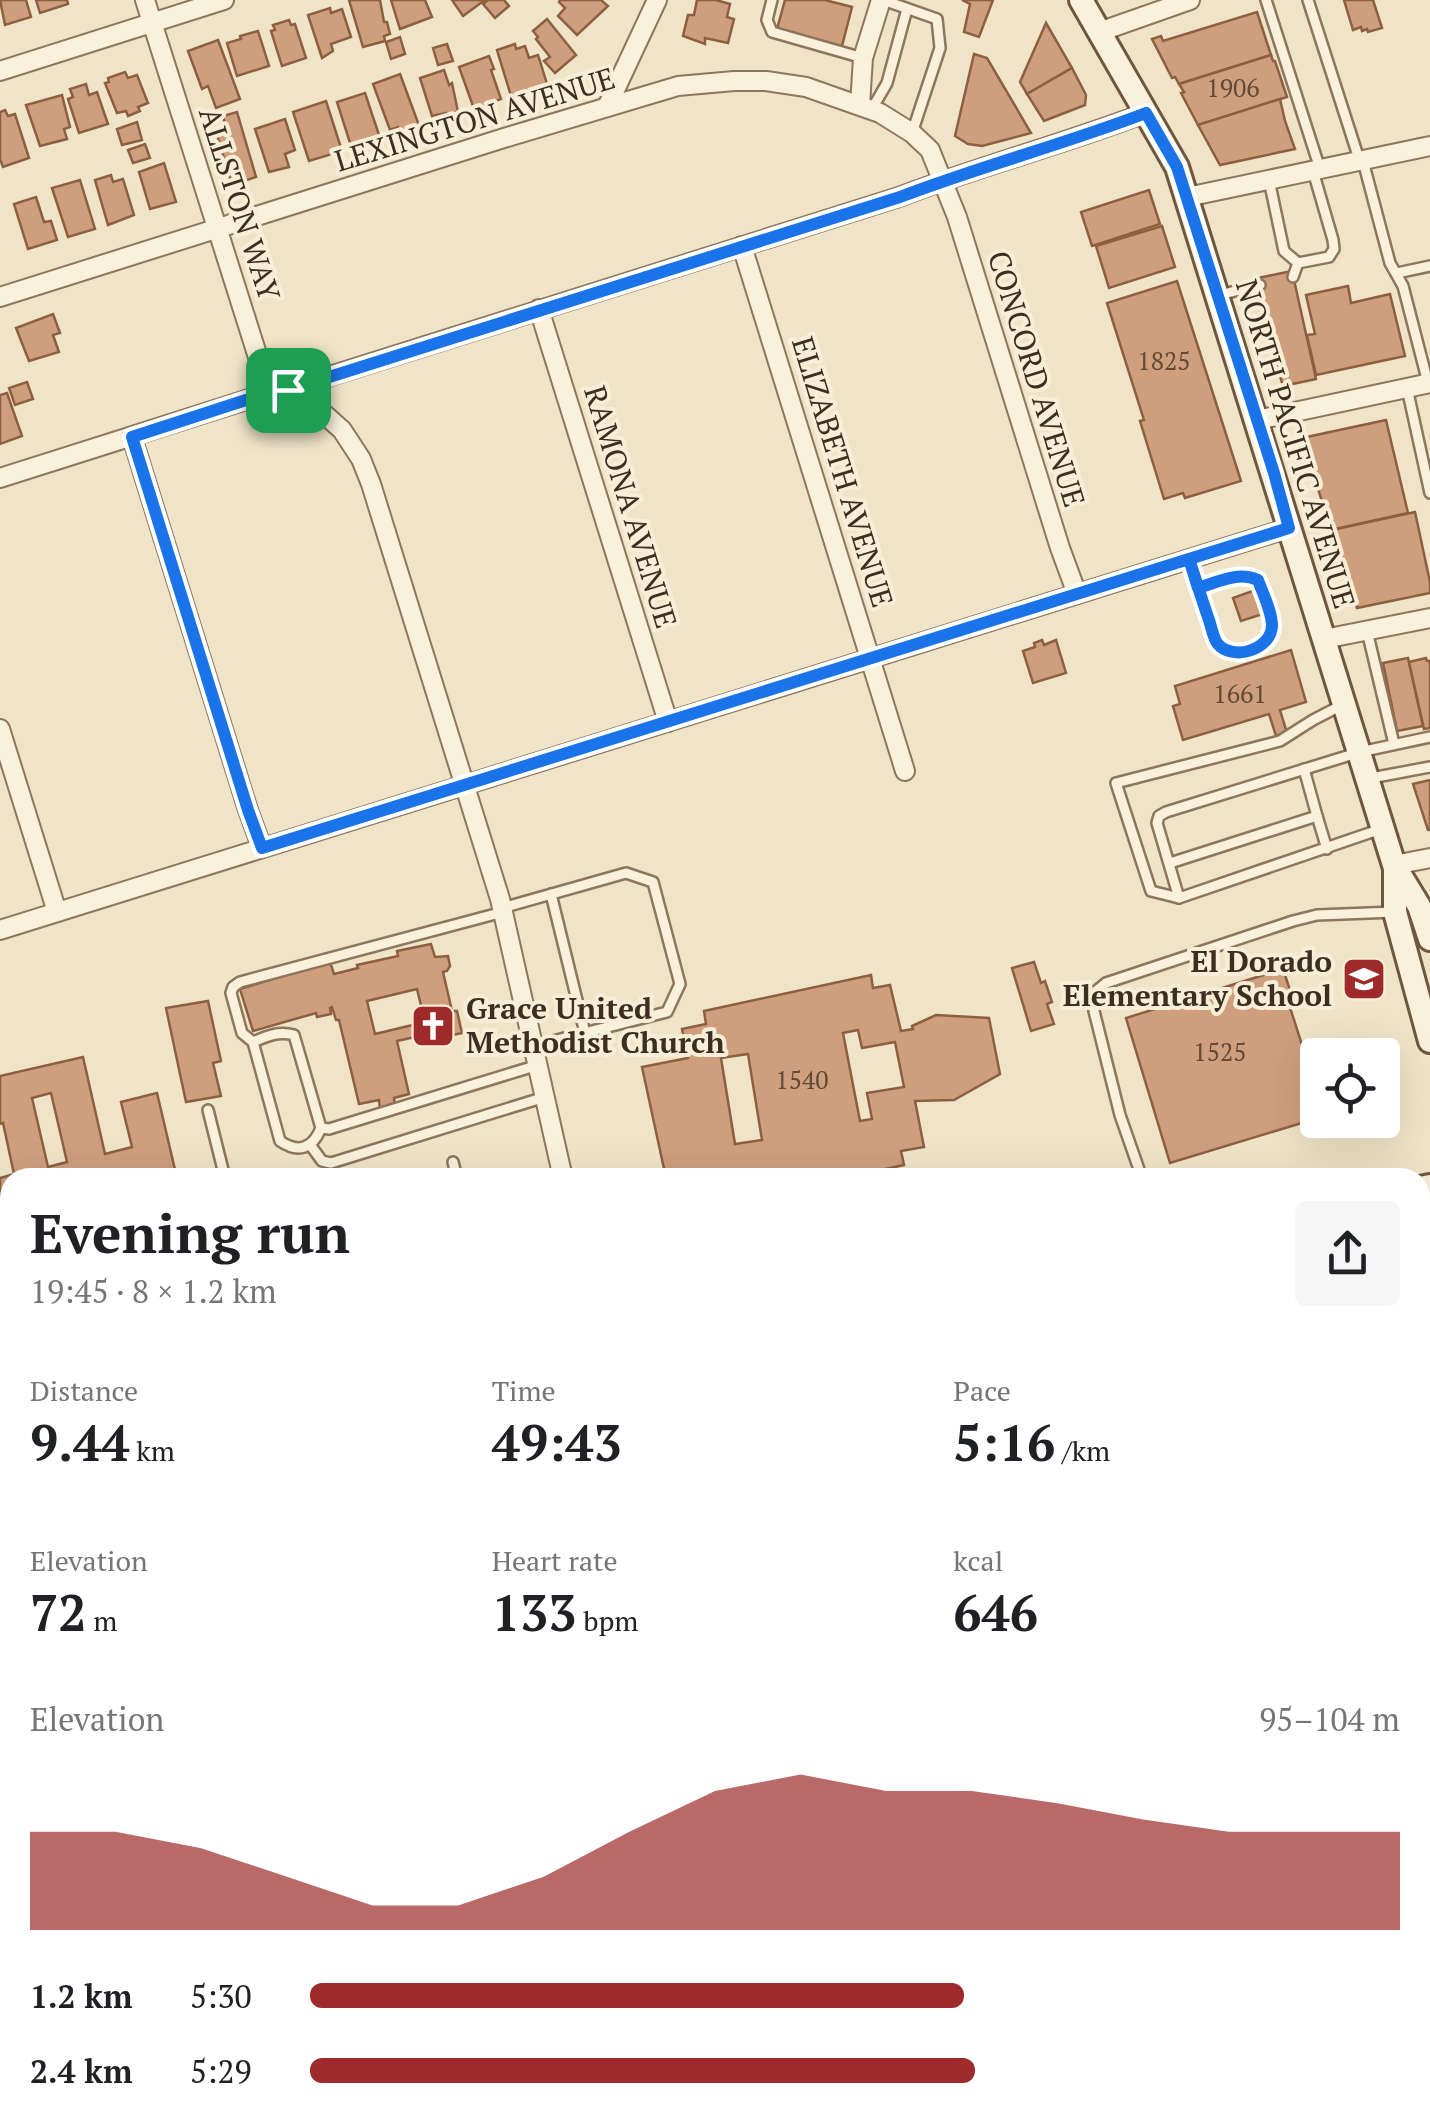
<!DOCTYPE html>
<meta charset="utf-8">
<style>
:root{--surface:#fff;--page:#f6f6f6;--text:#202124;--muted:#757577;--accent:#9e2a2b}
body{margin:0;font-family:"PT Serif",serif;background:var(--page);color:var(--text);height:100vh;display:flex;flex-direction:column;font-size:38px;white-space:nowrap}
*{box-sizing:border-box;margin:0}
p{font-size:32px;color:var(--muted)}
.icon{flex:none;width:55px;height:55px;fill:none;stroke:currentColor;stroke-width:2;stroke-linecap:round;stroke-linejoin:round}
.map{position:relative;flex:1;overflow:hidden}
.panel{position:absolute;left:0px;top:1168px;width:1430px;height:962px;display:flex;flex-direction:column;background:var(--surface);border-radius:30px 30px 0 0;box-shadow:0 10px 40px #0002}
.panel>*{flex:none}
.buttons{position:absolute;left:1300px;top:1038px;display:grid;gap:20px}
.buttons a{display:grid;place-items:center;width:100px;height:100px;border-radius:10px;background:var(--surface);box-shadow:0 10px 40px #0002;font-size:50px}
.pin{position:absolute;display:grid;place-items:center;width:85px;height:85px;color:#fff;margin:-42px;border-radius:20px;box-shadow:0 5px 15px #0006}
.round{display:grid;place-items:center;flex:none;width:105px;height:105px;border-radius:10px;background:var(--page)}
.overview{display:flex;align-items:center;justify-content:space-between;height:170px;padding:0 30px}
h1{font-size:55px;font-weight:700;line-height:75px}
.stats{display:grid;grid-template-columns:repeat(3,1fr);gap:15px;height:170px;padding:10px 30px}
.stats div{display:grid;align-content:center}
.stats b{font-size:50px;font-weight:700}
.stats small{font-size:28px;font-weight:400}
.stats p{font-size:28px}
.chart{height:280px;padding:20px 30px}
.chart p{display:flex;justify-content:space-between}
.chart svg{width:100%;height:180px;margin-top:10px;fill:var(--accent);opacity:.7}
ul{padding:0 30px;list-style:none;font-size:32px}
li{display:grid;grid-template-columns:160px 120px 1fr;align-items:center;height:75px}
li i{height:25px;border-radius:12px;background:var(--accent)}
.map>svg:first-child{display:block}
.building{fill:#cf9f7d;stroke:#8d5f41;stroke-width:2.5;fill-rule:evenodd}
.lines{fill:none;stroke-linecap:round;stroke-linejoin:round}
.lane-casing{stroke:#8d765c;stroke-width:14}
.street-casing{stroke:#8d765c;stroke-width:22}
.secondary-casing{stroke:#6f573f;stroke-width:28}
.lane{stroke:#faf1dc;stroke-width:9}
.street{stroke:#faf1dc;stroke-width:18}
.secondary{stroke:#faf1dc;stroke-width:22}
.route-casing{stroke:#fff;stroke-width:20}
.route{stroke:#1a73e8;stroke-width:12}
.labels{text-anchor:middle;stroke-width:8;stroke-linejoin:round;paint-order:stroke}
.number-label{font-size:25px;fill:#624a37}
.street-label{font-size:30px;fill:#3d2e20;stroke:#f7eed8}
.poi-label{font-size:30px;font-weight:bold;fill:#3d2e20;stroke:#f7eed8;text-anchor:end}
</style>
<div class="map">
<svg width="1430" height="2128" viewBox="0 0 1430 2128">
<rect width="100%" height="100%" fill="#f0e4c8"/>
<!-- building -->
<g class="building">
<path d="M0,0h26l5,17 -26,8z"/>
<path d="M36,0h31l1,4 -28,9z"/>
<path d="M349,0h31l4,22h3l3,12 -6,2 1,5 -22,6z"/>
<path d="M391,0h34l7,17 -32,12z"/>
<path d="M452,0h33l-22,16z"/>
<path d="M488,0h16l5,6 -14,12 -12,-14z"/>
<path d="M560,0h41l7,6 -31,29 -19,-19 7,-8 -6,-6z"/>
<path d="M697,0h19l14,4 -3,13 7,2 -6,24 -23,-5v6l-22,-8 5,-21h6z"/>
<path d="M785,0h40l27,7 -10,39 -65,-17z"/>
<path d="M962,0h31l-14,37 -15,-5 6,-28z"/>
<path d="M1344,0h29l9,28 -14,4 -1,-3 -5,2 -1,-4 -8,3z"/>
<path d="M330,8l1,5 11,-4 9,28 -20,7 2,7 -11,7 -14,-43z"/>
<path d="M1257,12l14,43 -92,29 -4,-7 -3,1 -20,-39 9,-3 2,5z"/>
<path d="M547,19l29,36 -21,18 -11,-12 6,-4 -14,-18 2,-2 -5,-6z"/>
<path d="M289,20l2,5 4,-1 11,34 -24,8 -11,-35 4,-1 -2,-5z"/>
<path d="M1046,23l26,45 -45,26 -7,-12z"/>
<path d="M258,31l11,35 -32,10 -10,-33 14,-4 -1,-3z"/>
<path d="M400,37l5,17 -14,5 -5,-17z"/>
<path d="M218,40l22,59 -24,9 -8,-22 -6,3 -14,-38z"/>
<path d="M447,44l6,17 -15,4 -5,-17z"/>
<path d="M515,44l1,5 9,-3 4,12 9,-3 9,29 -36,12 -14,-46z"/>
<path d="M974,54l13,4 44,75 -49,13 -14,-2 -13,-8z"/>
<path d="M1271,55l2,6h2l12,36 -89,28 -17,-32 3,-1 -5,-8z"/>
<path d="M489,56l5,13 -3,1 10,29 -27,10 -15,-42z"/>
<path d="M1072,68l14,27 -1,10 -41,16 -17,-27z"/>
<path d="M444,70l5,15 3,-2 6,29 -12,4v-3l-14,3 -12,-38z"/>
<path d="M125,72l3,6 9,-3 11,28 -10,4 2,4 -12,5 -2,-5 -9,2 -12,-30 4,-1 -1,-4z"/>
<path d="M400,74l20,54 -19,7 -3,-8 -8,3 -17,-46z"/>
<path d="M86,84l3,11 8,-3 11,32 -29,9 -11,-34 5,-2 -3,-8z"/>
<path d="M365,93l15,45 -29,8 -14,-44z"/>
<path d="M62,95l8,32 -6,2 3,10 -27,7 -14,-41z"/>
<path d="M1280,99l5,22 10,28 -75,16 -22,-40z"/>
<path d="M326,101l16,50 -33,10 -16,-49z"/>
<path d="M5,110l3,6 7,-2 14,44 -26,9 -3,-8v-47z"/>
<path d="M237,112l19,65 -24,8 -15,-50 10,-3 -4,-16z"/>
<path d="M285,119l10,31 -10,4 4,13 -20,5 -14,-43z"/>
<path d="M137,122l5,18 -20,5 -5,-16z"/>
<path d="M145,144l5,14 -17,5 -5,-13z"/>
<path d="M164,163l12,39 -26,7 -11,-37z"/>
<path d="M111,175l2,7 10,-3 11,36 -26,10 -13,-45z"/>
<path d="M80,180l15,49 -27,8 -16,-49z"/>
<path d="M1149,190l11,34 -68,22 -11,-34z"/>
<path d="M36,197l8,25 7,-1 6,19 -29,9 -14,-45z"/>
<path d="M1162,226l13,41 -66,21 -13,-42z"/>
<path d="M1292,271l24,108 -33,7 -21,-69 3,-1 -7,-38z"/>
<path d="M1177,281l64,200 -56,17 -2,-5 -19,6 -24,-78 4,-1 -37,-117z"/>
<path d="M1348,286l3,17 39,-9 15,62 -89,19 -9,-40 8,-1 -9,-39z"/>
<path d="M53,314l7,19 -7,2 6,17 -30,9 -13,-33z"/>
<path d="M27,382l6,17 -18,6 -6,-17z"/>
<path d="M7,393l15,43 -22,8v-49z"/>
<path d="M1386,420l22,93 -77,17 -29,-92z"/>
<path d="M1415,512l15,70v11l-73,15 -25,-78z"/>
<path d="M1255,590l8,24 -22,7 -8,-23z"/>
<path d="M1042,640l2,5 12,-5 10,33 -33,10 -10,-32 12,-4 -1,-4z"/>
<path d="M1291,650l15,52 -26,8 7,23 -11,3 -7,-22 -86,26 -10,-34 7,-2 -5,-18z"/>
<path d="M1408,658l15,68 -26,5 -14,-68z"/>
<path d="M1426,658l1,3h3v67l-6,1 -15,-67z"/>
<path d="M1430,780v50h-2l-15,-46z"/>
<path d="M431,944l4,13 13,-1 2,10 -3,5 -4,1 9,39h5l5,22 -37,8 -1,-6 -27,6 12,53 -15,4 1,8 -15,4 -1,-10 -20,4 -20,-84h-3l-4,-13 -2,1 1,6 -14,3 -1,-4 -63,18 -13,-42 90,-27 4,12 24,-6 -1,-3 41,-9 -1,-5zM417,989l8,33 -50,12 -8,-33z"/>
<path d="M1034,962l7,21 4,-2 7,21 -5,2 7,20 -23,7 -19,-63z"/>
<path d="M1283,969l10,30 -5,2 27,85 3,-1v33l-148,45 -44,-145z"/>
<path d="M871,975l2,13 17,-3 11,46 12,-2 -1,-3 24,-11 53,3 11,56 -46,26 -39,1 9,46 -23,4 3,14 -60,13h-178l-24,-111 46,-9 -6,-29 24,-5 -2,-13zM858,1030l4,18 33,-6 9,45 -37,6 5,26 -12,2 -17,-88zM748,1054l14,86 -27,4 -14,-86z"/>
<path d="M208,1001l13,60 -8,2 8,33 -35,6 -20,-94z"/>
<path d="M83,1057l22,97 27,-7 -11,-45 36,-9 19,81 -13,4h-153v35l-10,2v-37l14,-4 -11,-51 -3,1v-48zM51,1093l16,69 -19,5 -16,-69z"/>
<path d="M1430,1222v53l-7,2 -3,-13v-40z"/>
<path d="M10,1305v54l-10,2v-53z"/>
<path d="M1430,1623v161l-7,1 -3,-16v-144z"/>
<path d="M641,2120h76l1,8h-76z"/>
</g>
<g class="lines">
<defs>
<g id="lane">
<path d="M772,0l-5,20 5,12 91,26"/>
<path d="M883,0l54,19 3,29 -28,85"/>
<path d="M1266,0l54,169"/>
<path d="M1308,0l51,159"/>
<path d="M872,109l15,-26 20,-74"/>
<path d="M1363,161l27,102 13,23 25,97"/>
<path d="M1269,180l15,71 14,12 31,-6 5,-8 -1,-9 -20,-69"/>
<path d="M1397,273l33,-7"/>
<path d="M1293,277l5,-14"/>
<path d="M1219,295l41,-10"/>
<path d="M1407,388l23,105"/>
<path d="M1189,559c7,21 13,41 20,61 2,6 4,18 8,23 15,19 54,7 55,-17 0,-14 -9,-32 -14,-46 -19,-9 -40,2 -60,9"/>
<path d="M1367,631l27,113"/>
<path d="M1371,778l59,-11"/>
<path d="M1317,816l10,33"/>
<path d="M1381,829l-202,69 -22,-75 2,-7 7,-4 194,-60 70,-15"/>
<path d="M1170,863l147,-47 -13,-47"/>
<path d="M551,894l34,139"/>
<path d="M1179,898l-28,-7 -35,-108 164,-42 33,-21 29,-15"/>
<path d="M502,908l124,-35 27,9 27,102 -13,28 -134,34"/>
<path d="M253,1042c14,-6 25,-11 41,-7l27,93c-8,20 -22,26 -41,13l-27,-99 -11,-9 -11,-40 2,-6 7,-5 263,-70"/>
<path d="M208,1110l17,68"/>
<path d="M321,1128l8,1 209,-64"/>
<path d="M311,1146l11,15 9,2 214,-66"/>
<path d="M453,1162l4,16"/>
<path d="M1142,1178l-22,-63 -26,-104 1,-19 11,-9 187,-62 24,-6 78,-3"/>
<path d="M0,1246l10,-3"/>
<path d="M0,1370l10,-2"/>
<path d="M0,1378l10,44"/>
</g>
<g id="street">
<path d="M145,0l118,373 60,40 19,17 19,29 10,25 129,415 63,279"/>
<path d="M1099,32l91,-32"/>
<path d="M0,71l224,-71"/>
<path d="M860,105l3,-47 18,-58"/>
<path d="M607,107l50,-107"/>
<path d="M1187,197l243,-51"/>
<path d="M742,246l163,525"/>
<path d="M0,297l504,-159 174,-52 56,-5h32l40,6 74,26 32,20 18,17 27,67 103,331 17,46"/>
<path d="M539,309l129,413"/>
<path d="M1257,420l173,-37"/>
<path d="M132,437l116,373 14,38"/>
<path d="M0,478l246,-78 67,-17 17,-7 569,-179c81,-31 165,-53 246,-84"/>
<path d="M1324,639l106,-21"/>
<path d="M0,729l57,183"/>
<path d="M1394,865l36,-7"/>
<path d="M0,930l1289,-402"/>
<path d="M1420,1516l10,-2"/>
<path d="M0,1669l10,45"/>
<path d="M0,1821l10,-2"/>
<path d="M1420,1833l10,-2"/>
<path d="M1420,2019l10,47"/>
<path d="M99,2120l2,8"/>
<path d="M437,2120l2,8"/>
<path d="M772,2120l2,8"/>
<path d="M1107,2120l1,8"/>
<path d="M44,2128l38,-8"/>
</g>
<g id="secondary">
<path d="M1081,0l96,167 217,698 25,41 11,33"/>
<path d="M1395,869v43l35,129"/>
<path d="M1420,1188l10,-2"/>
<path d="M0,1498l10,-2"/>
</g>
</defs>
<!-- lane casing -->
<use href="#lane" class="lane-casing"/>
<!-- street casing -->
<use href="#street" class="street-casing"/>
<!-- secondary casing -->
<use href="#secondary" class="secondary-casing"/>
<!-- lane -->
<use href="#lane" class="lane"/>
<!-- street -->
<use href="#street" class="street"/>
<!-- secondary -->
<use href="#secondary" class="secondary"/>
</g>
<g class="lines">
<defs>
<path id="route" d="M288,390l-42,10 -114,37 116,373 14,38 927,-289c7,21 13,41 20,61 2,6 4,17 8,23 15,19 54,7 55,-17 0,-14 -9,-32 -14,-46 -20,-9 -40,2 -60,8l-9,-29 100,-31 -15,-55 -97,-306 -31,-54c-81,31 -165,53 -246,84l-612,193"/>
</defs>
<!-- route casing -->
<use href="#route" class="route-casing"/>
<!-- route -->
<use href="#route" class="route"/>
</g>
<!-- icons -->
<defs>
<symbol id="school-square" viewBox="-11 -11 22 22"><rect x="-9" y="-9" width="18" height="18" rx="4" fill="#9e2a2b" stroke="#f7eed8"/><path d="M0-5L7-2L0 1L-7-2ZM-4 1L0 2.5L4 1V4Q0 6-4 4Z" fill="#fff"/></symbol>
<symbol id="church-square" viewBox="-11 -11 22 22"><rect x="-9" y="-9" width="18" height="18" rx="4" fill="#9e2a2b" stroke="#f7eed8"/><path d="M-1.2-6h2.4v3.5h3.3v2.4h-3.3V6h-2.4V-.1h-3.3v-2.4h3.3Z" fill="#fff"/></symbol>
</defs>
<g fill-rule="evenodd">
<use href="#school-square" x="1339" y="954" width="50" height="50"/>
<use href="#church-square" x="408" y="1001" width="50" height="50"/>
</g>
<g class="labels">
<!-- number labels -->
<g class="number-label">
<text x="1233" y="97">1906</text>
<text x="1164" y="370">1825</text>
<text x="1240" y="703">1661</text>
<text x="1220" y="1061">1525</text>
<text x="802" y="1089">1540</text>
</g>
<!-- street labels -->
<g class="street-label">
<text transform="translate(475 120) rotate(-17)" y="10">LEXINGTON AVENUE</text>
<text transform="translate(239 204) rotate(72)" y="10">ALLSTON WAY</text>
<text transform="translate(1036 379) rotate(73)" y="10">CONCORD AVENUE</text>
<text transform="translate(1295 444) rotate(73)" y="10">NORTH PACIFIC AVENUE</text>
<text transform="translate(842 472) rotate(73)" y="10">ELIZABETH AVENUE</text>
<text transform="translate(630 507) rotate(73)" y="10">RAMONA AVENUE</text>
</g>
<!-- poi labels -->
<g class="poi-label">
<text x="1332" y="972">El Dorado<tspan x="1332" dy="34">Elementary School</tspan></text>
<text x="466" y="1019" text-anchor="start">Grace United<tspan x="466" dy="34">Methodist Church</tspan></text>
</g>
</g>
</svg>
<div class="buttons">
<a><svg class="icon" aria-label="locate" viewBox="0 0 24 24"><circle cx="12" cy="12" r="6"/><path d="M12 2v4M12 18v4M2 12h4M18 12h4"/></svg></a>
</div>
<div class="pin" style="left:288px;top:390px;background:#1e9e55"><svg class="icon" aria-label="arrive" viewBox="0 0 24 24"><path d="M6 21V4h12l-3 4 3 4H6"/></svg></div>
<section class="panel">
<div class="overview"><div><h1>Evening run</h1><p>19:45 · 8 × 1.2 km</p></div><a class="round"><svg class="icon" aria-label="share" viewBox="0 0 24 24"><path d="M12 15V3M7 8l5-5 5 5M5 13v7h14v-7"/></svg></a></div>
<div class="stats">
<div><p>Distance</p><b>9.44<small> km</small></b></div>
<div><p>Time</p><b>49:43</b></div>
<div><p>Pace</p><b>5:16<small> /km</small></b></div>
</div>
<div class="stats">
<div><p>Elevation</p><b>72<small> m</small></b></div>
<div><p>Heart rate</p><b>133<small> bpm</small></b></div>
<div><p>kcal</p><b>646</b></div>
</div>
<div class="chart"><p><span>Elevation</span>95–104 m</p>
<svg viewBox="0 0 160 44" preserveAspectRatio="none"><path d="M0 44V20L10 20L20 24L30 31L40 38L50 38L60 31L70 20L80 10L90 6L100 10L110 10L120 13L130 17L140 20L150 20L160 20V44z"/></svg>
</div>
<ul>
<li><b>1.2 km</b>5:30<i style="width:60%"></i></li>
<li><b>2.4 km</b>5:29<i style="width:61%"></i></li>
</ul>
</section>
</div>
